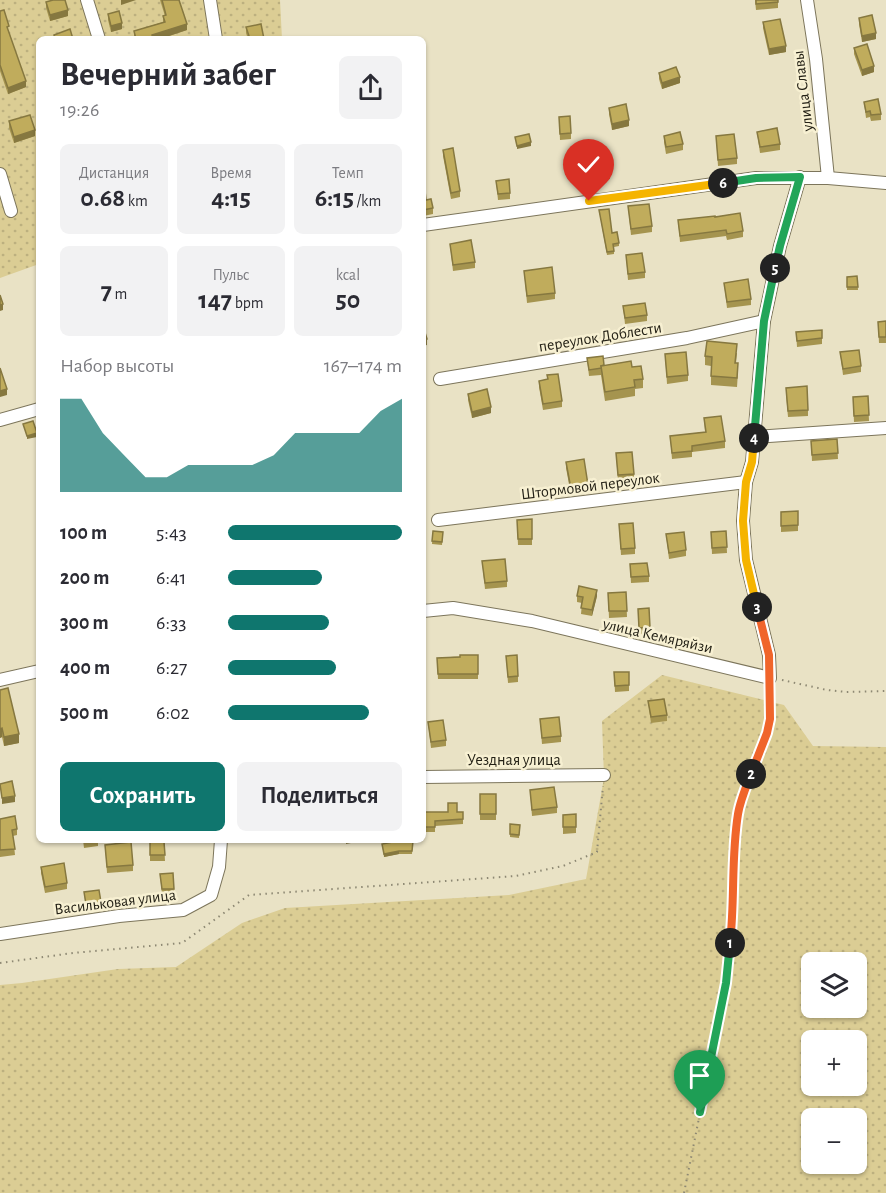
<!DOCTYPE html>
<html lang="ru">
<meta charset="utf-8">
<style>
:root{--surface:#fff;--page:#f2f2f3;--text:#2b2b33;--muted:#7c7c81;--accent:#0f766e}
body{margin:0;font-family:"Alegreya Sans",sans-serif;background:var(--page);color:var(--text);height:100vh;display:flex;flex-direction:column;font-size:22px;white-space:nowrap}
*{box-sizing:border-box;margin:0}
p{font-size:20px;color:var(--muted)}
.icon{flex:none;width:33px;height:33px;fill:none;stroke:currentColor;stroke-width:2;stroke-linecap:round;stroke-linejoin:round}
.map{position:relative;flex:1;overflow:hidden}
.drawer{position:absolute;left:36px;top:36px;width:390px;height:807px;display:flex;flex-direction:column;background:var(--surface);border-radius:9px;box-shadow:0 2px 4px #0004}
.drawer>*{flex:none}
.controls{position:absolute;left:801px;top:952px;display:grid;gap:12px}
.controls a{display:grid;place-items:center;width:66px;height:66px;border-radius:9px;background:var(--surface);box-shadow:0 2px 4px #0004;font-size:30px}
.pin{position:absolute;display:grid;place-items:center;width:51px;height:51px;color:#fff;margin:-62px -26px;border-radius:50% 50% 50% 0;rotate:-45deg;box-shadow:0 0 6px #0007}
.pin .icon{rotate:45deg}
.km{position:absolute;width:30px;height:30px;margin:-15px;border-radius:50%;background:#222;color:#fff;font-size:16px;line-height:30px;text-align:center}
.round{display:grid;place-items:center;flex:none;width:63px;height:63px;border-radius:9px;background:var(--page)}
.head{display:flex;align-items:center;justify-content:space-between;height:102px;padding:0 24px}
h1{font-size:33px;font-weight:700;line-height:45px}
.stats{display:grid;grid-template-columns:repeat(3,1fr);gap:9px;height:102px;padding:6px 24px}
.stats div{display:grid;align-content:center;border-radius:9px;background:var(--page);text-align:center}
.stats b{font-size:26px;font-weight:700}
.stats small{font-size:16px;font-weight:400}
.stats p{font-size:16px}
.chart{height:168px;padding:12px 24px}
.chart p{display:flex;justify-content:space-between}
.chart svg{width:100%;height:108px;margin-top:6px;fill:var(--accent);opacity:.7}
.primary-button{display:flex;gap:12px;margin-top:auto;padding:12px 24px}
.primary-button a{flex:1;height:69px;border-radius:9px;background:var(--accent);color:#fff;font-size:24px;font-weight:700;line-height:69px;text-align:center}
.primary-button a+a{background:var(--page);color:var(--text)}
ul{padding:0 24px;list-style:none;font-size:20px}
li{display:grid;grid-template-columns:96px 72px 1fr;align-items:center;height:45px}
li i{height:15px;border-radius:8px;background:var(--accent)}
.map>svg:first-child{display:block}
.grass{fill:url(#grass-dots);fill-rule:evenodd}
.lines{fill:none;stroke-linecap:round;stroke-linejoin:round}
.minor-casing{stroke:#7c755b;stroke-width:14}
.path{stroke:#8d8873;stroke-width:2;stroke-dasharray:1.5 4.5;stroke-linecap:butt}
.minor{stroke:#fff;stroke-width:12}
.wall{fill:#a5944f}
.shaded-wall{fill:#867840}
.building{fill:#c0ac5c;stroke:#867840;stroke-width:1.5}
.split-1-casing{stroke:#fff;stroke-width:12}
.split-2-casing{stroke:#fff;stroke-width:12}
.split-3-casing{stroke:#fff;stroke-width:12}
.split-4-casing{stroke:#fff;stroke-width:12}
.split-5-casing{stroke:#fff;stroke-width:12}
.split-6-casing{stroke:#fff;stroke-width:12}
.split-7-casing{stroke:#fff;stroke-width:12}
.split-1{stroke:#22a559;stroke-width:8}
.split-2{stroke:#f0652b;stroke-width:8}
.split-3{stroke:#f0652b;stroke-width:8}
.split-4{stroke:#f5b400;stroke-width:8}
.split-5{stroke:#22a559;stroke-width:8}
.split-6{stroke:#22a559;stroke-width:8}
.split-7{stroke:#f5b400;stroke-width:8}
.labels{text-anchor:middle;stroke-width:5;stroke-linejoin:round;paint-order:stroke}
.street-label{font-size:16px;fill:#242116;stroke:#f7f0d2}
</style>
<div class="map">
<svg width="886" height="1193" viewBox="0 0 886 1193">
<defs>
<pattern id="grass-dots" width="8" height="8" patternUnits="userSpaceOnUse" patternTransform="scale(1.5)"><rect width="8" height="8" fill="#dbcd94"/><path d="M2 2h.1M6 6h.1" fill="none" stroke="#bcb07f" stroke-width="1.8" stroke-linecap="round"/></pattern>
</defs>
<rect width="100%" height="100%" fill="#e9e2c5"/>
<!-- grass -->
<g class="grass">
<path d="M0,0h280l2,39h-243v225l-39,14z"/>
<path d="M662,675l122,30 29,41 73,1v446h-886v-208l22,-2 96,-14 58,-2 66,-44 43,-15 224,-13 77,-16 18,-101 -2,-57zM812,963h44v45h-44zM812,1041h44v45h-44zM812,1119h44v45h-44z"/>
</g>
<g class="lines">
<defs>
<g id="minor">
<path d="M87,0l12,39"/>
<path d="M210,0l6,39"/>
<path d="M807,0l9,59 12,119"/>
<path d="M0,174l11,37"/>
<path d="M423,225l333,-47h72l58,5"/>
<path d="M440,379l247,-41 77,-17"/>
<path d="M0,420l39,-11"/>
<path d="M754,437l132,-9"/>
<path d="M438,520l308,-38"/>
<path d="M423,611l30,-3 79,13 238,57 -1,-23 -23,-95 -3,-39 3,-39 6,-20 12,-141 16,-75 20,-69"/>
<path d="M0,680l39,-9"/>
<path d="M423,777l181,-2"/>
<path d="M0,934l119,-18 64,-6 28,-15 8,-28 2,-27"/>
</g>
</defs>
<!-- minor casing -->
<use href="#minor" class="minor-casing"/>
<!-- path -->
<g class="path">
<path d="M782,680l45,10 19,2 40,-1"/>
<path d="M0,963l73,-10 109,-10 67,-48 267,-19 47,-10 34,-14 6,-66"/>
<path d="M684,1193l42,-210 7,-66 1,-64 4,-41 8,-26 21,-53 3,-14v-30"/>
</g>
<!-- minor -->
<use href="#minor" class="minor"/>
</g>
<!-- wall -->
<g class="wall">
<path d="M160,0h19l8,30 -27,9h-26v-8l29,-9v-6h2z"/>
<path d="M755,0h23v8l-22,2z"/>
<path d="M46,2l22,14 -18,5 -4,-13z"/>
<path d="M0,11l9,21 17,55 -18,7 -8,-23z"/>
<path d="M108,14l14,15 -11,3 -3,-12z"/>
<path d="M859,18l17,21 -14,3 -3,-18z"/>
<path d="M763,22l23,30 -17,3 -6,-27z"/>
<path d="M246,27l18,12h-16l-2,-6z"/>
<path d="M854,48l20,24 -12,4 -8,-22z"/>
<path d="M659,73l21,10 -18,6 -3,-10z"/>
<path d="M864,102l17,12v6l-10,1 -1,-4 -4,1z"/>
<path d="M609,108l20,18 -17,4 -3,-16z"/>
<path d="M559,117l12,16v6l-11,1z"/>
<path d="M9,121l26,15 -21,7 -5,-15z"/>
<path d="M757,132l23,12v6l-20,3z"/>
<path d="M664,136l19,8v6l-17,4 -2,-12z"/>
<path d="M716,136l21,22v6l-19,2z"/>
<path d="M443,150l17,41v6l-9,2 -8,-43z"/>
<path d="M588,153l22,20v6l-19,2z"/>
<path d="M423,172l3,28 7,8v6l-10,2z"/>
<path d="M496,181l14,12v6l-12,1z"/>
<path d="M628,206l24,20v6l-21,3z"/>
<path d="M599,210l20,33v3l-5,1v7l-7,1z"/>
<path d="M715,217l28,14v6l-16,3 -1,-4 -46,6 -2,-22z"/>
<path d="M450,244l25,18v6l-22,3z"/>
<path d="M626,255l19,17v6l-17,2z"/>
<path d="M524,271l31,22v6l-28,4z"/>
<path d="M857,276l1,14h-11v-13z"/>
<path d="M724,283l27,16v6l-24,3z"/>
<path d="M623,306l24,9v6l-22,3z"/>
<path d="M886,321v22h-7l-1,-21z"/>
<path d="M796,332l26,6v6l-25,3z"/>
<path d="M840,352l21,14v6l-18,3z"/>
<path d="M737,353l-1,10 2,9 -1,15 -26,-2v-19l-6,-1v-9z"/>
<path d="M665,354l23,21v6l-21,3z"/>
<path d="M587,358l17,7 28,2 11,12v9l-8,1v7l-30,5 -4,-26 -12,1z"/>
<path d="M547,375l15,26v6l-19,3 -4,-23v-6l8,-2z"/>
<path d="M468,394l23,19 -19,5 -4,-18z"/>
<path d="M786,394l22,16v6l-20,1z"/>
<path d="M868,396l1,25 -15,1 -1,-25z"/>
<path d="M704,418l21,23v7l-33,4v5l-20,2 -2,-23 35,-4z"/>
<path d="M837,439l1,20 -26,2 -1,-20z"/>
<path d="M616,453l18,21v6l-16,2z"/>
<path d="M566,462l22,23v6l-17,4 -5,-27z"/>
<path d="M798,511v20l-17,1v-20z"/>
<path d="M532,519v26h-14l-1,-25z"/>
<path d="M619,524l16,24v6l-14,1z"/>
<path d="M433,531l10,1 -1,13 -10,-1z"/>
<path d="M726,531l1,22 -15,1 -1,-22z"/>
<path d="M666,534l20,16v6l-17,3z"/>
<path d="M482,561l25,20v6l-22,2z"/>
<path d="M630,564l19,12v6l-18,1z"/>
<path d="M626,592l1,25 -18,1 -1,-25z"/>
<path d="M577,596h20l-5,20 -11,-2 1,-11 -5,-1z"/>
<path d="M649,608l1,25 -11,1 -1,-25z"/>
<path d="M478,655v24h-40l-1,-21z"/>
<path d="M506,656l12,20v6l-10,1z"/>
<path d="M614,672h15v19l-14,1z"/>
<path d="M0,690l19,53 -15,3 -2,-9 -2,1z"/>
<path d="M648,701l19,14v6l-16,2z"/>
<path d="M540,719l21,17v6l-19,2z"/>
<path d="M428,722l18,18v6l-15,2z"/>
<path d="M530,790l27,17v6l-25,3z"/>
<rect x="480" y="794" width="16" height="26"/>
<path d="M423,812h40v12l-28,2v6h-12z"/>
<path d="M576,814v19l-13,1v-19z"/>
<path d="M0,819l17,10v6l-4,1 2,19 -15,2z"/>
<path d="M510,824l10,1 -1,13 -9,-1z"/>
<path d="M83,840h15v6l-14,2z"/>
<path d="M413,841l-1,13h-13l-15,3 -2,-13z"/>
<path d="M150,842h14l1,19h-15z"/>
<path d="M105,845l28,20v6l-26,2z"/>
<path d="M41,867l26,16v6l-22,4 -4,-20z"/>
<path d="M173,873l1,22h-12l-2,-21z"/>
<path d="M84,892l17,10v6l-15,2z"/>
</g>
<!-- shaded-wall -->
<g class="shaded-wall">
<path d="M121,0h15l-15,5z"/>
<path d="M68,10v6l-18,5v-6z"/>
<path d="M122,23v6l-11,3v-6z"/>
<path d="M187,24v6l-27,9h-8v-4z"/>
<path d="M876,33v6l-14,3v-6z"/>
<path d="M786,46v6l-17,3v-6z"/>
<path d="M874,66v6l-12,4v-6z"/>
<path d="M680,77v6l-18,6v-6z"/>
<path d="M26,81v6l-18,7v-6z"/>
<path d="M629,120v6l-17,4v-6z"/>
<path d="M35,130v6l-21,7v-6z"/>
<path d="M531,142v4l-14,3v-3z"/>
<path d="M3,304v6l-3,1v-6z"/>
<path d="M427,339v6l-4,1v-6z"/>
<path d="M7,389v6l-7,2v-6z"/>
<path d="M491,407v6l-19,5v-6z"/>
<path d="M37,433v4l-10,2v-3z"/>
<path d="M597,590v6l-5,20v-6z"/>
<path d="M2,728v9l-2,1v-9z"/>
<path d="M19,734v9l-15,3v-9z"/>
<path d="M15,796v6l-13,2v-6z"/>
<path d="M346,840h15v1l-15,3z"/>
<path d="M399,851v3l-15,3v-3z"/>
</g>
<!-- building -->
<g class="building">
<path d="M53,0h12l3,10 -18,5 -4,-13z"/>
<path d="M162,0h17l8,24 -35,11 1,4h-17l-2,-8 31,-9 -2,-6 3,-1z"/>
<path d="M756,0h22v2l-22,2z"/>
<path d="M4,10l5,16 -2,1 19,54 -18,7 -8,-23v-54z"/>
<path d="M119,11l3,12 -11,3 -3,-12z"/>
<path d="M872,15l4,18 -14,3 -3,-18z"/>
<path d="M780,19l6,27 -17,3 -6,-27z"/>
<path d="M261,24l3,15h-14l-4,-12z"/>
<path d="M70,29l3,10h-18l-1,-4z"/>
<path d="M867,44l7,22 -12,4 -8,-22z"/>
<path d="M676,67l4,10 -18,6 -3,-10z"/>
<path d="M878,99l3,15 -10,1 -1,-4 -4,1 -2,-10z"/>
<path d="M626,104l3,16 -17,4 -3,-16z"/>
<path d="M30,115l5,15 -21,7 -5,-16z"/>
<path d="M570,116l1,17 -11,1 -1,-17z"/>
<path d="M777,128l3,16 -20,3 -3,-15z"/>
<path d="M680,132l3,12 -17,3 -2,-11z"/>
<path d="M529,134l2,8 -14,4 -2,-9z"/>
<path d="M734,134l3,24 -19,2 -2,-24z"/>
<path d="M453,148l7,43 -9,2 -8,-43z"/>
<path d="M607,150l3,23 -19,2 -3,-22z"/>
<path d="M423,172l3,28 5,-1 2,9 -10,2z"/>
<path d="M509,179l1,14 -12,1 -2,-13z"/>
<path d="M649,204l3,22 -21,3 -3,-23z"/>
<path d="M609,209l3,24 5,-1 2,11 -6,1 1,7 -7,1 -8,-42z"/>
<path d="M740,213l3,18 -16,3 -1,-4 -46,6 -2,-16 37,-4v1z"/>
<path d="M471,240l4,22 -22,3 -3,-21z"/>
<path d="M642,253l3,19 -17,2 -2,-19z"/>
<path d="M552,267l3,26 -28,3 -3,-25z"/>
<path d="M857,276l1,11h-11v-10z"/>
<path d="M748,279l3,20 -24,3 -3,-19z"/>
<path d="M0,295l3,9 -3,1z"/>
<path d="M645,303l2,12 -22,3 -2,-12z"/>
<path d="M886,321v16h-7l-1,-15z"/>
<path d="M423,326l4,13 -4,1z"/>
<path d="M822,330v8l-25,3 -1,-9z"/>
<path d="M707,341l30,3 -2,19h3l-1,15 -26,-2 1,-19 -7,-1z"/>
<path d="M859,350l2,16 -18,3 -3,-17z"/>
<path d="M686,352l2,23 -21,2 -2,-23z"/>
<path d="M603,356l1,9 -3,1 1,2 -13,2 -2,-12z"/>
<path d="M631,361l1,6 9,-1 2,13 -9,1 1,7 -30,5 -4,-26z"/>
<path d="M0,368l7,21 -7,2z"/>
<path d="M558,374l4,27 -19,3 -4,-23 9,-2 -1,-4z"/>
<path d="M807,386l1,24 -20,1 -2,-23z"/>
<path d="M487,389l4,18 -19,5 -4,-18z"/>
<path d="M868,396l1,19 -15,1 -1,-19z"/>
<path d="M721,416l4,25 -33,5v5l-20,2 -2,-17 36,-4 -2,-14z"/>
<path d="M33,421l4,12 -10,3 -4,-12z"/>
<path d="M837,439l1,14 -26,2 -1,-14z"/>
<path d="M632,452l2,22 -16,1 -2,-22z"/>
<path d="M584,459l4,26 -17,4 -5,-27z"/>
<path d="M798,511v14l-17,1v-14z"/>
<path d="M532,519v20h-14l-1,-19z"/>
<path d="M633,523l2,25 -14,1 -2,-25z"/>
<path d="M433,531l10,1 -1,10 -10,-1z"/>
<path d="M726,531l1,16 -15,1 -1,-16z"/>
<path d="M684,532l2,18 -17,3 -3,-19z"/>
<path d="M505,559l2,22 -22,2 -3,-22z"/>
<path d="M647,563l2,13 -18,1 -1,-13z"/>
<path d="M579,586l18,4 -5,20 -11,-2 2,-11 -6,-1z"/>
<path d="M626,592l1,19h-18l-1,-18z"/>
<path d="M649,608l1,19 -11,1 -1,-19z"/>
<path d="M460,655h18v19h-40l-1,-16 23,-1z"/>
<path d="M517,655l1,21 -10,1 -2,-21z"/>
<path d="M614,672h15v13l-14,1z"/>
<path d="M8,688l11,46 -15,3 -2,-9 -2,1v-39z"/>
<path d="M664,699l3,16 -16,2 -3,-16z"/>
<path d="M559,717l2,19 -19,2 -2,-19z"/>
<path d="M443,720l3,20 -15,2 -3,-20z"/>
<path d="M12,781l3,15 -13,2 -2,-14z"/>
<path d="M554,787l3,20 -25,3 -2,-20z"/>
<rect x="480" y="794" width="16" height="20"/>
<path d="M448,803h9v9h6v7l-28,2v6h-12v-15h25z"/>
<path d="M576,814v13h-13v-12z"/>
<path d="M15,816l2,13 -5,1 3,19 -15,1v-31z"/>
<path d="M510,824l10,1 -1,10 -9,-1z"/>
<path d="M84,840h13l-13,2z"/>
<path d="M398,841h15l-1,10h-13l-15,3 -2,-10z"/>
<path d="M131,842l2,23 -26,2 -2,-22z"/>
<path d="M150,842h14l1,13h-15z"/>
<path d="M64,863l3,20 -22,4 -4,-20z"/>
<path d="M173,873l1,16h-12l-2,-15z"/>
<path d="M99,890l2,12 -15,2 -2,-12z"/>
</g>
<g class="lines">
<defs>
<path id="split-1" d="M700,1112l26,-129 4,-40"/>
<path id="split-2" d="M730,943c5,-43 1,-86 8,-129 2,-13 8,-27 13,-40"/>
<path id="split-3" d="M751,774l16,-41 3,-14 -1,-64 -12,-48"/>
<path id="split-4" d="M754,438l-2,24 -6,20 -3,39 3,39 11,47"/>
<path id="split-5" d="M754,438l10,-117 11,-53"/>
<path id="split-6" d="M723,183l33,-5 44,-1 -20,69 -5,22"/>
<path id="split-7" d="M589,201l134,-18"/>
</defs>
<!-- split-1 casing -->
<use href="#split-1" class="split-1-casing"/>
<!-- split-2 casing -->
<use href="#split-2" class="split-2-casing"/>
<!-- split-3 casing -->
<use href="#split-3" class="split-3-casing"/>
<!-- split-4 casing -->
<use href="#split-4" class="split-4-casing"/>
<!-- split-5 casing -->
<use href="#split-5" class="split-5-casing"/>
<!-- split-6 casing -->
<use href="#split-6" class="split-6-casing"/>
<!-- split-7 casing -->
<use href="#split-7" class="split-7-casing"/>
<!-- split-1 -->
<use href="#split-1" class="split-1"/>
<!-- split-2 -->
<use href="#split-2" class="split-2"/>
<!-- split-3 -->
<use href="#split-3" class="split-3"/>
<!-- split-4 -->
<use href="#split-4" class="split-4"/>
<!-- split-5 -->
<use href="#split-5" class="split-5"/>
<!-- split-6 -->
<use href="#split-6" class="split-6"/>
<!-- split-7 -->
<use href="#split-7" class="split-7"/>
</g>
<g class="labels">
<!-- street labels -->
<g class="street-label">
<text transform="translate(802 91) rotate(-97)" y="6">улица Славы</text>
<text transform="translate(600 336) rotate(-9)" y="6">переулок Доблести</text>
<text transform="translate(590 485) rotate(-7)" y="6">Штормовой переулок</text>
<text transform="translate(658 635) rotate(13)" y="6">улица Кемяряйзи</text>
<text x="514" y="765">Уездная улица</text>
<text transform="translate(115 901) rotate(-7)" y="6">Васильковая улица</text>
</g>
</g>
</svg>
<div class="controls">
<a><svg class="icon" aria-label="layers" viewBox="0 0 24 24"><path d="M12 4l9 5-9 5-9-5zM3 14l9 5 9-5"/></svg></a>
<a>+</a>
<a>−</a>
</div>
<div class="pin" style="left:700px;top:1112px;background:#1e9e55"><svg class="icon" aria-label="arrive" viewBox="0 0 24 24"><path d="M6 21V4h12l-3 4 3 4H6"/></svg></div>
<div class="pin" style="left:589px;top:201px;background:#d93025"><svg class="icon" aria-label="check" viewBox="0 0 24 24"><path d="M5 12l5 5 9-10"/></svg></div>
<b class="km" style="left:730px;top:943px">1</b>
<b class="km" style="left:751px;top:774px">2</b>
<b class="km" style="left:757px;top:607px">3</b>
<b class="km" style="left:754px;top:438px">4</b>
<b class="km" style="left:775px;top:268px">5</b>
<b class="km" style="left:723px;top:183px">6</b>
<section class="drawer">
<div class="head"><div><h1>Вечерний забег</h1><p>19:26</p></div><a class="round"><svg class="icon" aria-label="share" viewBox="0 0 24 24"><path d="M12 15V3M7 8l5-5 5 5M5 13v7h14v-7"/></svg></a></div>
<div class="stats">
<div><p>Дистанция</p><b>0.68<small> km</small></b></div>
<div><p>Время</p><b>4:15</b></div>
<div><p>Темп</p><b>6:15<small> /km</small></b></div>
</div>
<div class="stats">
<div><b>7<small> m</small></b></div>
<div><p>Пульс</p><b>147<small> bpm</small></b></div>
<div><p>kcal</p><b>50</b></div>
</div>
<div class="chart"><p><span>Набор высоты</span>167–174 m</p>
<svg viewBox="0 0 160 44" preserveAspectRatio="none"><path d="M0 44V6L10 6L20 20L30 29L40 38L50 38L60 33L70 33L80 33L90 33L100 29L110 20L120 20L130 20L140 20L150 11L160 6V44z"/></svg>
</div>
<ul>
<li><b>100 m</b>5:43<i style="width:100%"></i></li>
<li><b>200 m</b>6:41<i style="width:54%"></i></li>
<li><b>300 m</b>6:33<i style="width:58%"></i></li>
<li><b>400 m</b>6:27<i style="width:62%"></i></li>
<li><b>500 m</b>6:02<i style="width:81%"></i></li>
</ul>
<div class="primary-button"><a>Сохранить</a><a>Поделиться</a></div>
</section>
</div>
